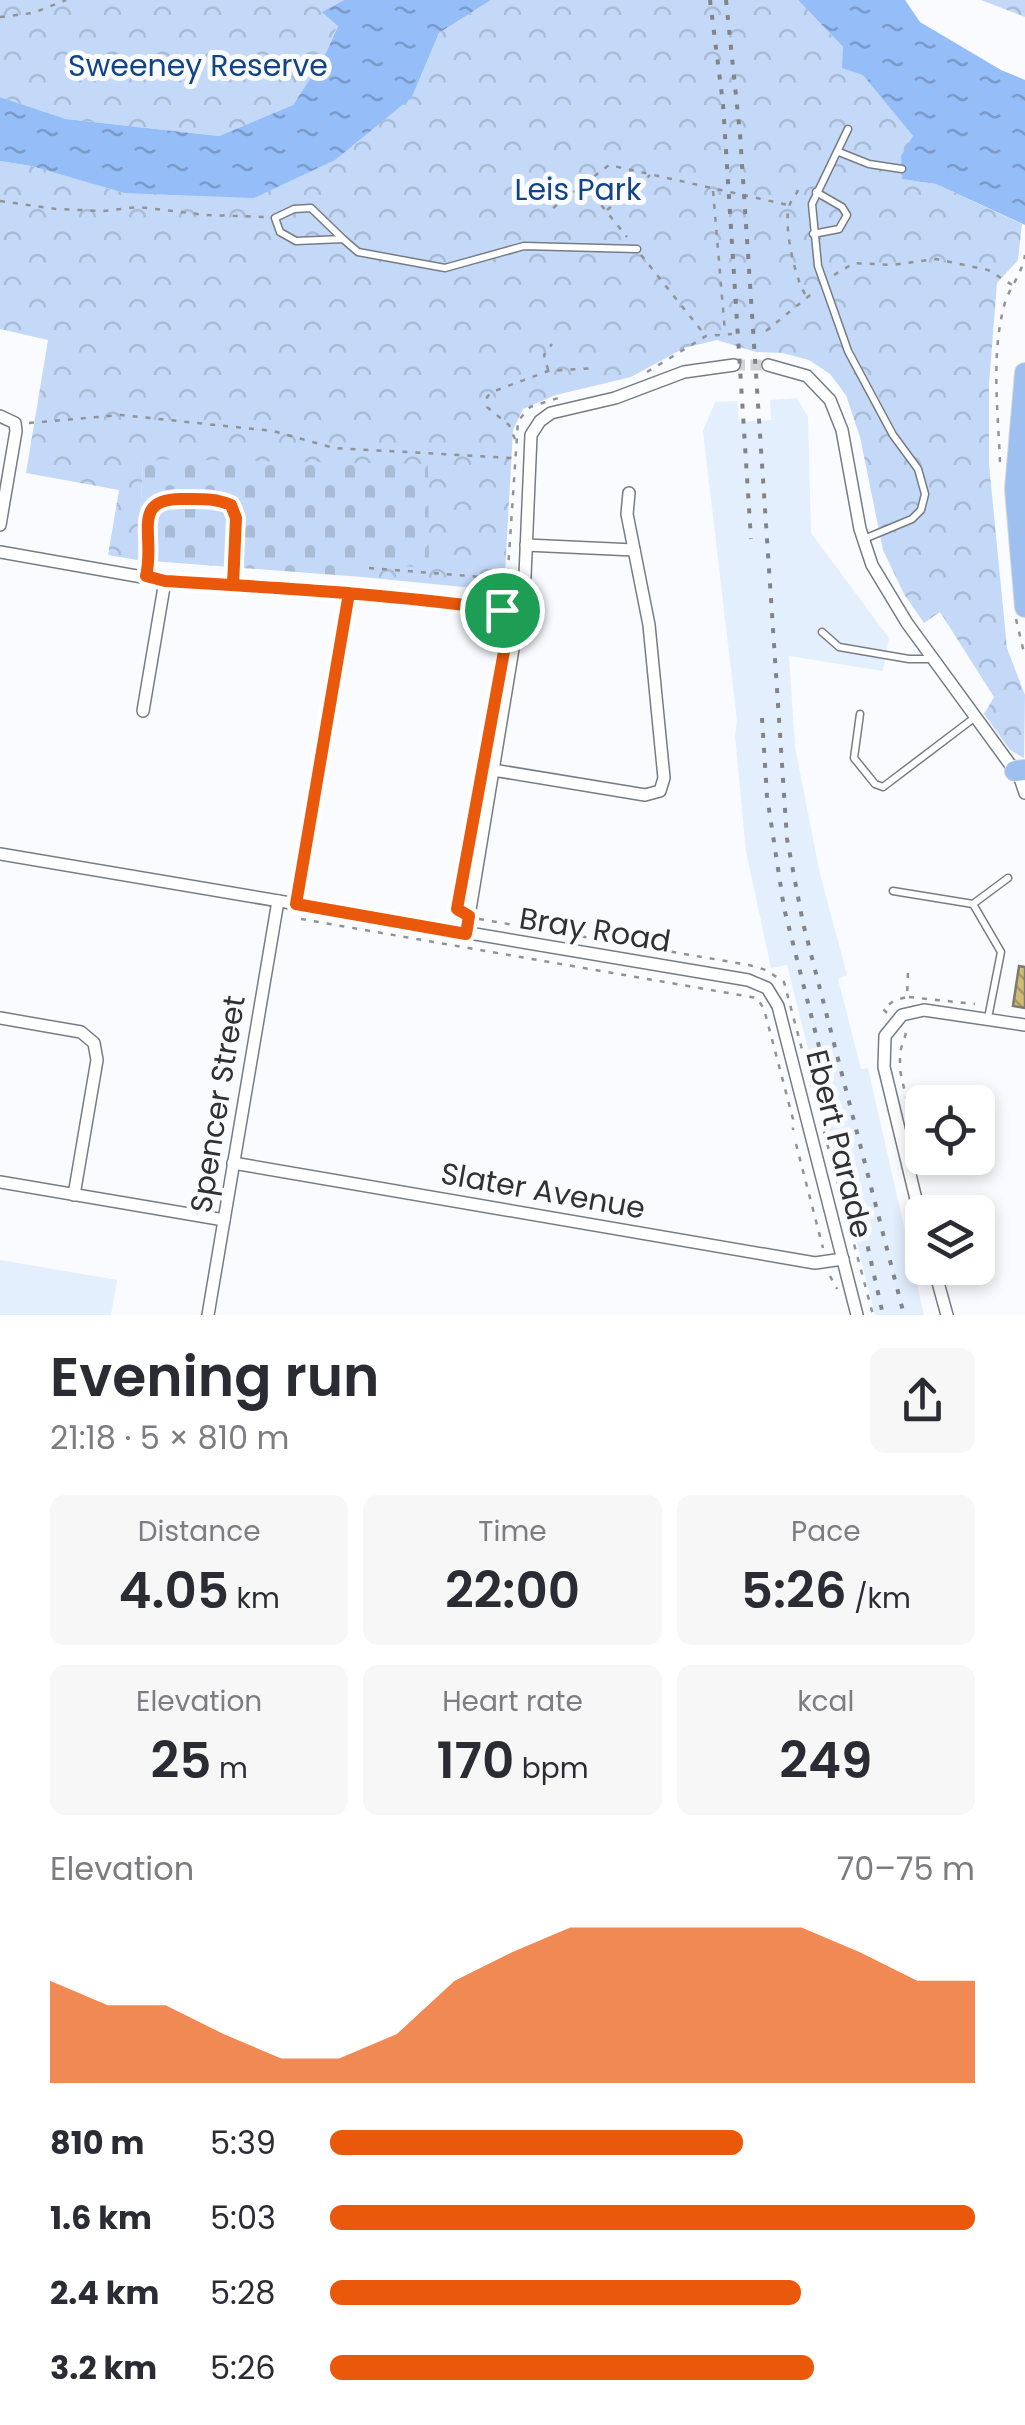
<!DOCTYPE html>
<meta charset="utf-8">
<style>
:root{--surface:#fff;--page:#f7f7f7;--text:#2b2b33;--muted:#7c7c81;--accent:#ea580c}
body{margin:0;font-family:Poppins,sans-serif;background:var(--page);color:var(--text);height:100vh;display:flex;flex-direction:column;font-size:38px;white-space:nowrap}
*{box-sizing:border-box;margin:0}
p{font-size:32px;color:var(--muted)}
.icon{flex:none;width:55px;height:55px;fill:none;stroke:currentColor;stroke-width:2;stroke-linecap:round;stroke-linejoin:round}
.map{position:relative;height:1315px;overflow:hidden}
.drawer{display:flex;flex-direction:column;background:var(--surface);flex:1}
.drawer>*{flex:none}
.buttons{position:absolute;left:905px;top:1085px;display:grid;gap:20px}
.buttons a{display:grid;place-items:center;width:90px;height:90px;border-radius:15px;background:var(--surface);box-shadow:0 5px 15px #0003;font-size:50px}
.pin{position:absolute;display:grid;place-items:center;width:85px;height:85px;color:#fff;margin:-42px;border:5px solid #fff;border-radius:50%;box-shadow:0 2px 10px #0007}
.round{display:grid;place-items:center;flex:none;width:105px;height:105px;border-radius:15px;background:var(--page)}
.summary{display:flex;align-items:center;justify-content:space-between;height:170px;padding:0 50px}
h1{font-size:55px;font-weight:600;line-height:75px}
.stats{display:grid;grid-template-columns:repeat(3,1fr);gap:15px;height:170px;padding:10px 50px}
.stats div{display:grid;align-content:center;border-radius:15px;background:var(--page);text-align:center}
.stats b{font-size:50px;font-weight:600}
.stats small{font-size:28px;font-weight:400}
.stats p{font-size:28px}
.chart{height:280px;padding:20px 50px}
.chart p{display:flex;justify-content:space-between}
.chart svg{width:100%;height:180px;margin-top:10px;fill:var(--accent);opacity:.7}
ul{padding:0 50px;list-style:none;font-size:32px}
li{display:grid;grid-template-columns:160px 120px 1fr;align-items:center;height:75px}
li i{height:25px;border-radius:12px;background:var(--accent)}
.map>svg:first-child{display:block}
.built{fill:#e4effe}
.forest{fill:url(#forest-crowns)}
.cemetery{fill:url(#cemetery-stones)}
.water{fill:url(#water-ripples)}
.building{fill:url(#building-back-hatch);stroke:#7c7a71;stroke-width:2.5}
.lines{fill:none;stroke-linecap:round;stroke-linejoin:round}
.minor-tunnel{stroke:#d1d3d6;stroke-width:11;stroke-dasharray:11 5.5;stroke-linecap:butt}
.service-casing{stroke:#777c84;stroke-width:9}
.minor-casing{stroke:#777c84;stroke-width:14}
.trunk-casing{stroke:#d5d6d7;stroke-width:22}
.path{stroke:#919396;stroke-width:2.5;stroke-dasharray:5 8;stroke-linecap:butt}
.service{stroke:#fff;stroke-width:6}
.minor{stroke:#fff;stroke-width:11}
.trunk{stroke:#9ec0f0;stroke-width:20}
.rail{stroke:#828487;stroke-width:4;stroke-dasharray:5 10;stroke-linecap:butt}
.route-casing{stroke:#fff;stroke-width:20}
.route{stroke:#ea580c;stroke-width:12}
.labels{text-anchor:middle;stroke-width:10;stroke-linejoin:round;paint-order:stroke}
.park-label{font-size:30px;fill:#114386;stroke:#f9fbfe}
.street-label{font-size:30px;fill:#2f3135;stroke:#f9fbfe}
</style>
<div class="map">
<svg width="1025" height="1315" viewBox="0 0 1025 1315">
<defs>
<pattern id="forest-crowns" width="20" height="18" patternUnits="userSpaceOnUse" patternTransform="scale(2.5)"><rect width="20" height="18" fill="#c4d9f8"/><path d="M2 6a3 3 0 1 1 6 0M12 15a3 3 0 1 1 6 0" fill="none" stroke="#a9bbd5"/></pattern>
<pattern id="cemetery-stones" width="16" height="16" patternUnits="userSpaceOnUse" patternTransform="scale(2.5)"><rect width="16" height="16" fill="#c4d9f8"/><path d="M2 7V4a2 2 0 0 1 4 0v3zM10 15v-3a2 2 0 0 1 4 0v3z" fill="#a9bbd5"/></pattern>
<pattern id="water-ripples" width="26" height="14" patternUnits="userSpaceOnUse" patternTransform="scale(2.5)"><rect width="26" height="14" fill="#95bdf8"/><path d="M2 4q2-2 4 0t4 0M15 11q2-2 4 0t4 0" fill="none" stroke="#7a9aca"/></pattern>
<pattern id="building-back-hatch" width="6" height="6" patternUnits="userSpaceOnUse" patternTransform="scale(2.5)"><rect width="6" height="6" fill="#cebc74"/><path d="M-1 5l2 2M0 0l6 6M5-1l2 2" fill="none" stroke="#a89960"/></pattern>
</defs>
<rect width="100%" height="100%" fill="#f9fbfe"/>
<!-- built -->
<g class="built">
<path d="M797,398l11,19 3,116 78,105 -6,33 -94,-15 6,91 25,127 27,101 -9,4 23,90 7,-1 56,247h-49l-88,-350 -16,3 -25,-117 -11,-115 2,-15 -34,-290 12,-29 22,-1 2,21 32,-2 -1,-20z"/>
<path d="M0,1260l117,20 -6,35h-111z"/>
</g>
<!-- forest -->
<g class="forest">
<path d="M0,0h344l-21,12 15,13 -14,32 -31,48 -74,31 -153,-17 -66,-22z"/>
<path d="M491,0h307l45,47 70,89 -10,43 33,5 86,40 -4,36 -21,23 -8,101v80l18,184 18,47 -1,63 -14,-8 -26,-36 10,-17 -54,-85 -16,11 -20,-29 -21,-44 -23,-113 -14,-42 -16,-21 -21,-14 -27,-7 -26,-1 -39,-12 -33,8 -53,29 -75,18 -33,14 -10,21 -9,161 -142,-14v-14l-219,-103 -5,100 -30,-5 11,-65 -93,-17 22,-133 -48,-11v-168l31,5 93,27 288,-96 27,-64z"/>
<path d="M981,0h44v17z"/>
</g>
<!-- cemetery -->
<path class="cemetery" d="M143,459l285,5 1,104 -66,-5 -1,14 -224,-17z"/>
<!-- water -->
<g class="water">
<path d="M344,0h147l-52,33 -27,64 -77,63 -81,38 -130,-5 -93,-27 -31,-5v-64l66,22 153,17 74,-31 31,-48 14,-31 -16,-14z"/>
<path d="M798,0h107l15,22 81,48 24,10v145l-89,-41 -34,-5 -1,-23 12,-20 -50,-61 -21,-7 1,-21z"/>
</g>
<!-- building -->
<path class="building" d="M1019,966l6,1v41l-12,-2z"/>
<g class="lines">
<!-- minor-tunnel -->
<path class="minor-tunnel" d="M734,365h34"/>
<defs>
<g id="service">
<path d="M848,129l-36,75 6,62 30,85 45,84 25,34 7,25 -4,16 -9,9 -48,20"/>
<path d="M839,152l30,12 33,5"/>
<path d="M813,234l26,-5 8,-14 -5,-8 -26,-15"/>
<path d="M343,239l-32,-31 -17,1 -19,9 5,14 16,9 47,-2 15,13 87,16 79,-22 113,3"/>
<path d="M146,576l6,-71c18,-12 59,-8 79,0l5,13 -3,66"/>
<path d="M822,632l17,15 70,12h22"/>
<path d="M860,714l-6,44 21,26 8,3 91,-69"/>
<path d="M893,891l80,13 28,48 -13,66"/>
<path d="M973,904l35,-26"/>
</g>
<g id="minor">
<path d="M768,365l39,11 23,24 12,30 18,99 12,36 35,58 113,155 5,15"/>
<path d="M0,416l15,7 1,8 -16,94"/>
<path d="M526,545l108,5"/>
<path d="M0,552l165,29 264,19 91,14"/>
<path d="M143,711l22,-130"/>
<path d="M493,770l152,25 15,-4 4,-13 -15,-153 -22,-111 2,-21"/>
<path d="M0,854l748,126 19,8 11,18 79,309"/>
<path d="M296,904l53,-311"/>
<path d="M466,934l59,-358 6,-141 9,-14 11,-8 64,-15 69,-26 50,-7"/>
<path d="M0,1018l81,14 13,11 3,17 -23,135"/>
<path d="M233,1163l582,100 28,-4"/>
<path d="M0,1182l224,38"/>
<path d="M922,1224l-38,-157 1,-31 17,-21 22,-5 101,15"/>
<path d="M934,1268l13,47"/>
<path d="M208,1315l70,-414"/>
</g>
<g id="trunk">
<path d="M1025,373l-10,116 10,118"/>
<path d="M1015,771l10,-1"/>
</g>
</defs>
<!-- service casing -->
<use href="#service" class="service-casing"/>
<!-- minor casing -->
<use href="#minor" class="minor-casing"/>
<!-- trunk casing -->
<use href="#trunk" class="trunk-casing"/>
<!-- path -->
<g class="path">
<path d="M0,17l33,-4 33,-13"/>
<path d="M585,185l42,52"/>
<path d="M798,190c-2,5 -6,9 -8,14 -8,16 5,80 18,94"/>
<path d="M713,191l12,141"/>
<path d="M0,201l56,8 47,2 35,-4 68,8 61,2"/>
<path d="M553,208l56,-43 179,40"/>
<path d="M607,210l43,-35"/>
<path d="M641,255l64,80"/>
<path d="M834,275l20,-12 37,2 45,-6 52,11 26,16"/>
<path d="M766,331l49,-40"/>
<path d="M548,370l-4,-15 8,-11"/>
<path d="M647,372l59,-36 26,-2"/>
<path d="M29,423l92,-8 152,16 61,17 178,10"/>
<path d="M515,439l-6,-14 -22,-18v-10l5,-5 56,-21 47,-3"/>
<path d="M1000,462c-2,-51 -9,-106 4,-156 5,-19 18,-31 21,-51"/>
<path d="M369,568l138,11"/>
<path d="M506,599l12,-178 12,-14 28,-9"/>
<path d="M1016,619l9,38"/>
<path d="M301,919l456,79 7,11 29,110v11"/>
<path d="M479,919l270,46 17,5 18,12 89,333"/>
<path d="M909,997l66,7"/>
<path d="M887,1013l-4,-4 12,-9 12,-3 1,-25"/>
<path d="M906,1033l-6,19v18l21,95"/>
<path d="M796,1144l27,104"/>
<path d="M830,1276l7,13"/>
</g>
<!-- service -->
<use href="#service" class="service"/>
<!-- minor -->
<use href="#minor" class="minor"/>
<!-- trunk -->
<use href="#trunk" class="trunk"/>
<!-- rail -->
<g class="rail">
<path d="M710,0l13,104 28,435"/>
<path d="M726,0l14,134 47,705 16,84 101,392"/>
<path d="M762,718l5,78 17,112 70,277 29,130"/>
</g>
</g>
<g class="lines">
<defs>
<path id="route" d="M502,610c-112,-16 -224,-22 -337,-29l-19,-5c10,-40 -17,-78 37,-77 17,0 33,-1 48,6l5,13 -3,67 116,8 -53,311 170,30 3,-18 -12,-7 48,-263c1,-14 -5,-23 -3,-36"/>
</defs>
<!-- route casing -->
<use href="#route" class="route-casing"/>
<!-- route -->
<use href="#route" class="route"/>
</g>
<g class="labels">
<!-- park labels -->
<g class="park-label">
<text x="198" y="76">Sweeney Reserve</text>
<text x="578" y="200">Leis Park</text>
</g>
<!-- street labels -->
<g class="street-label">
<text transform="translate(595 930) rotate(9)" y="10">Bray Road</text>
<text transform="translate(218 1104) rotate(-81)" y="10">Spencer Street</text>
<text transform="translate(839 1144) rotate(76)" y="10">Ebert Parade</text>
<text transform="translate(543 1191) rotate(10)" y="10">Slater Avenue</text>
</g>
</g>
</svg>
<div class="buttons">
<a><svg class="icon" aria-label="locate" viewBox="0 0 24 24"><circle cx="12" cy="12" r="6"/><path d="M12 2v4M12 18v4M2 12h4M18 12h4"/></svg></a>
<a><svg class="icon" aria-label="layers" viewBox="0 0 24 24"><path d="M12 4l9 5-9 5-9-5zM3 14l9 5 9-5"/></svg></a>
</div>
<div class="pin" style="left:502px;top:610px;background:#1e9e55"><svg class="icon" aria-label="arrive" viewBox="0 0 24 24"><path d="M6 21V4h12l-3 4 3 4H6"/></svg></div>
</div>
<section class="drawer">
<div class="summary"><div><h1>Evening run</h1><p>21:18 · 5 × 810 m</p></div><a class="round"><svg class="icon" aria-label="share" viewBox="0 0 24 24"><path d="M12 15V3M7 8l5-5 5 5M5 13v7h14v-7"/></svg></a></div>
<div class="stats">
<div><p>Distance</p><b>4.05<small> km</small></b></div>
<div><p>Time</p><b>22:00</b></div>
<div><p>Pace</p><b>5:26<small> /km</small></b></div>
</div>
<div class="stats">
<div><p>Elevation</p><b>25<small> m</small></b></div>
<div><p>Heart rate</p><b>170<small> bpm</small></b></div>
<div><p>kcal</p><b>249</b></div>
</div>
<div class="chart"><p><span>Elevation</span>70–75 m</p>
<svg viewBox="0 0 160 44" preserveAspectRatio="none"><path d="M0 44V19L10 25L20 25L30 32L40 38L50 38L60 32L70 19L80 12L90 6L100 6L110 6L120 6L130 6L140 12L150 19L160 19V44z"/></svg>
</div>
<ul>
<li><b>810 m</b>5:39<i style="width:64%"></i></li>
<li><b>1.6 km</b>5:03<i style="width:100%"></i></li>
<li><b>2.4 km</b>5:28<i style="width:73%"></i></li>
<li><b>3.2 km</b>5:26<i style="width:75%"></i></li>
</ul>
</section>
